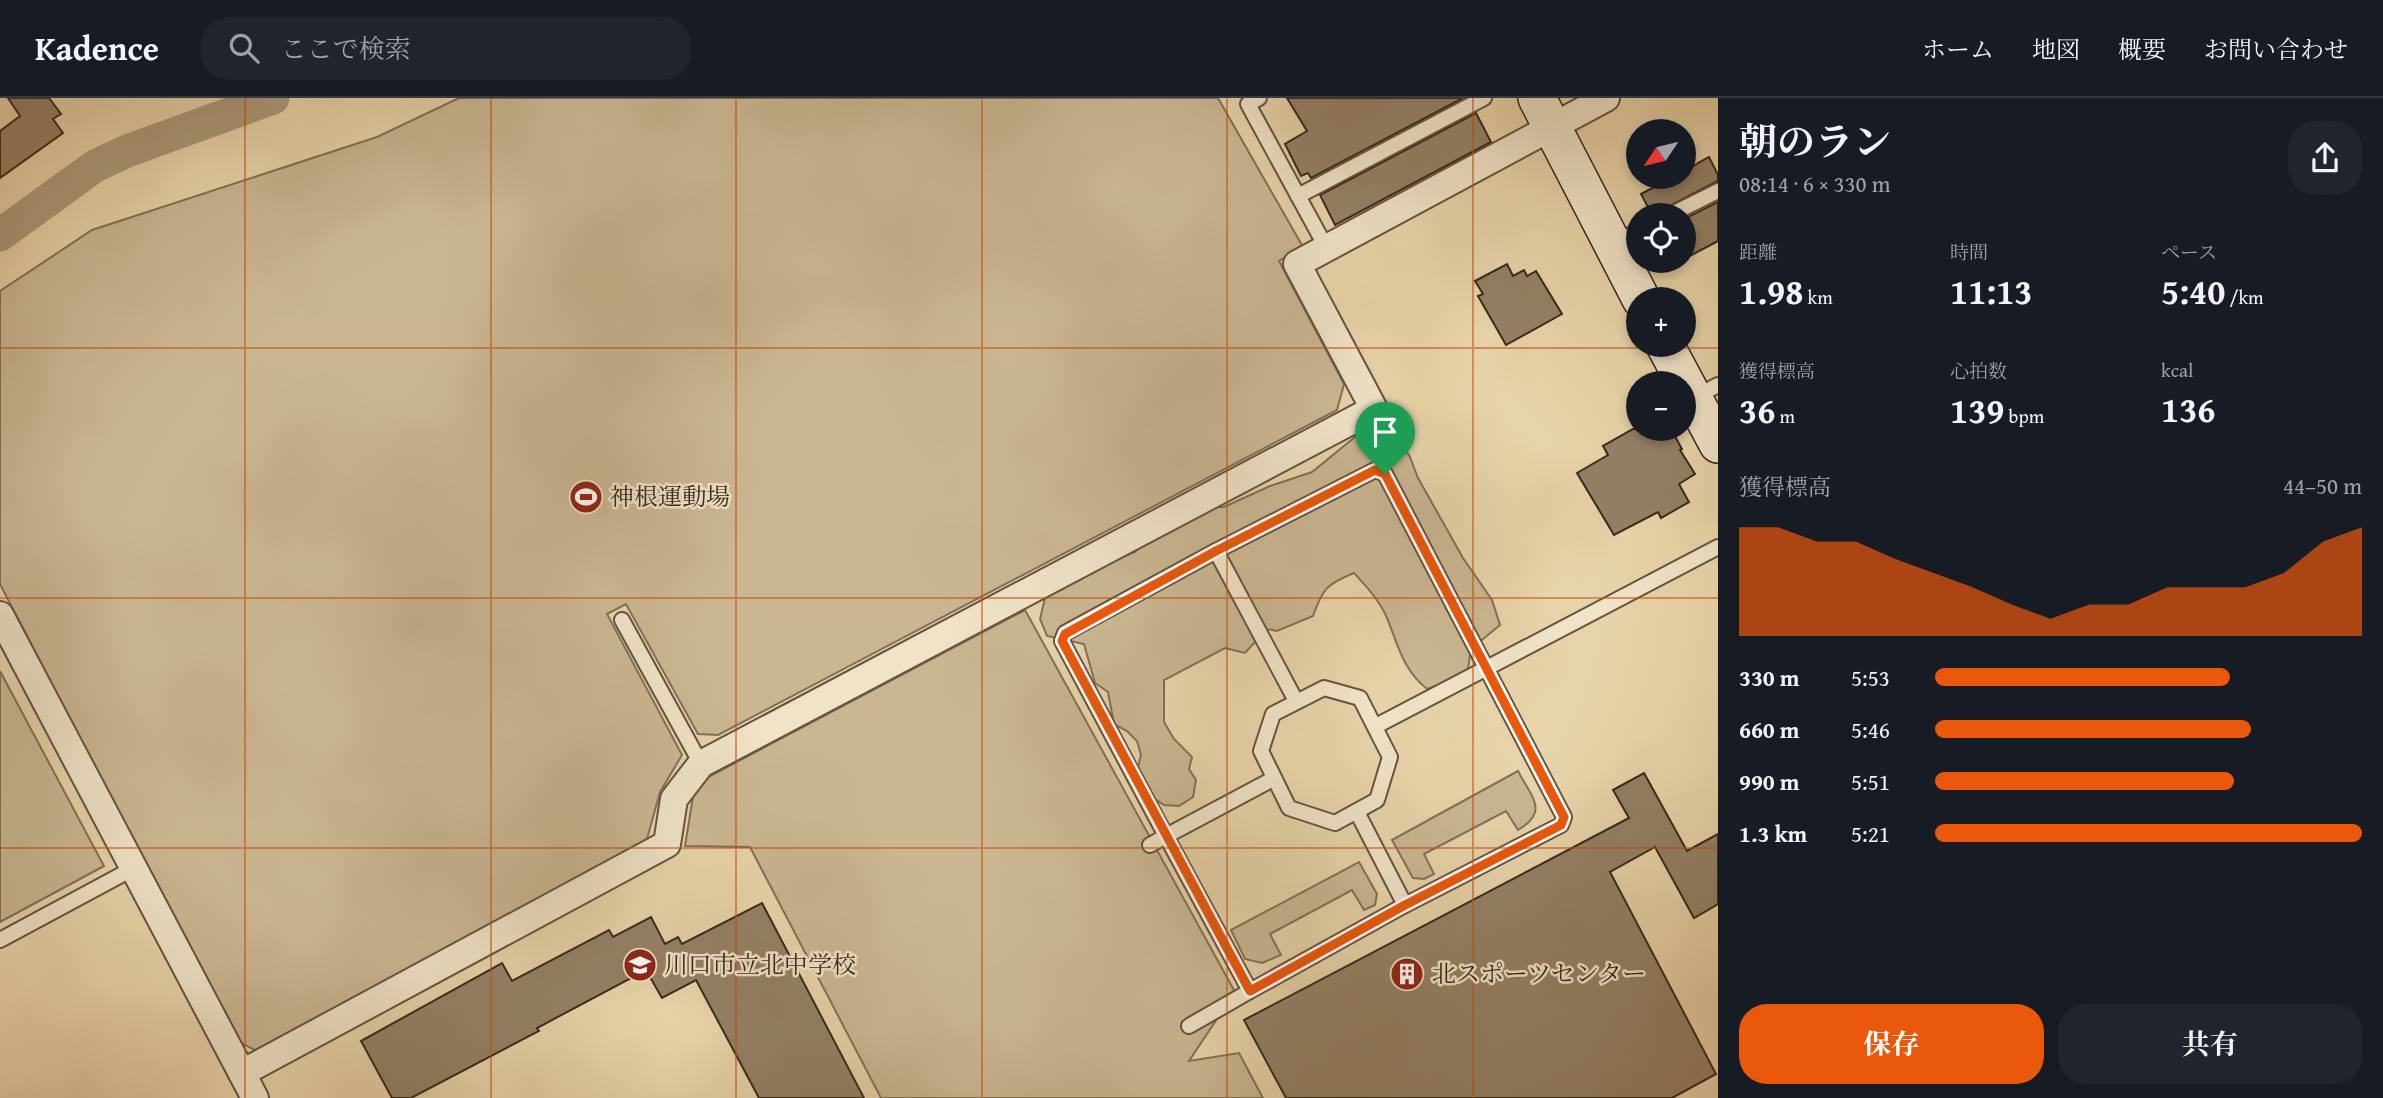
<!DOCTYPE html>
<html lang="ja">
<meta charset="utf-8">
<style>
:root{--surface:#171b24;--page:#20242c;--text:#f1f3f6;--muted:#9ea1a6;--line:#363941;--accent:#ea580c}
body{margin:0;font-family:"Gentium Book Plus","Noto Serif JP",serif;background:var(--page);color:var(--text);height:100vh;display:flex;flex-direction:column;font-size:26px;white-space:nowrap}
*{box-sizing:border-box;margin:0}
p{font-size:23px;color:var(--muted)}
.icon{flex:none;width:38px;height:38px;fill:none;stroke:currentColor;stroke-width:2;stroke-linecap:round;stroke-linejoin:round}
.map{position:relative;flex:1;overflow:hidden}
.drawer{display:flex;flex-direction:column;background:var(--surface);width:665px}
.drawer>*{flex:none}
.needle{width:46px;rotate:235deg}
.controls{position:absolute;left:1626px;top:21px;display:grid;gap:14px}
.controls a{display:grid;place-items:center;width:70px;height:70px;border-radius:50%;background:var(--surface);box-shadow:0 4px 10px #0003;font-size:35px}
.pin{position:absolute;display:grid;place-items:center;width:60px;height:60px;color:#fff;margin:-72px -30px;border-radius:50% 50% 50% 0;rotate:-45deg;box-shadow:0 0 7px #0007}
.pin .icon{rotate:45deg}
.round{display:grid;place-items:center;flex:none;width:74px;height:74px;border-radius:28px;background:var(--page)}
.head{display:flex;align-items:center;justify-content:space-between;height:119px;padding:0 21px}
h1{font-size:38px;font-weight:700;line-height:52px}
.stats{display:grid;grid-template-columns:repeat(3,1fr);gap:10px;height:119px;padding:7px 21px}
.stats div{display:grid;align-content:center}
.stats b{font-size:35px;font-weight:700}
.stats small{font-size:19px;font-weight:400}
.stats p{font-size:19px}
.chart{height:196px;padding:14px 21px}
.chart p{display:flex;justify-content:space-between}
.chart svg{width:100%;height:126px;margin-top:7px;fill:var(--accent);opacity:.7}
.cta{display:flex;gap:14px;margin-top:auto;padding:14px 21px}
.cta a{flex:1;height:80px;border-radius:28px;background:var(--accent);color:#fff;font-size:28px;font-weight:700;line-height:80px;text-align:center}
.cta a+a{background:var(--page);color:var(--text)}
ul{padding:0 21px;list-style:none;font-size:23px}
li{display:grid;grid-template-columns:112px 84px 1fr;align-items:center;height:52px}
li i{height:18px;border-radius:9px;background:var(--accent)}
header{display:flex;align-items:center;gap:42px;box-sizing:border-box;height:98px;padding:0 35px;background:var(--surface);border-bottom:2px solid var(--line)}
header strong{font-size:33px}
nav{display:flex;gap:38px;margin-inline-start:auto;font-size:24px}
.search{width:490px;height:63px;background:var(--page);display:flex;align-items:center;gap:18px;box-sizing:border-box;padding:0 24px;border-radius:28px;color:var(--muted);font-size:26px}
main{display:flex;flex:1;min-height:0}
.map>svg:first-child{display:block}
.green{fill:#cab792;stroke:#827058;stroke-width:2}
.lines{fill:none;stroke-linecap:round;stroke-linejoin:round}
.canal{stroke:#ac9a7a;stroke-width:33}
.building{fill:#948166;stroke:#39281d;stroke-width:2}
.lane-casing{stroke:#655340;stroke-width:18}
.street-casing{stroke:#655340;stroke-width:30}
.secondary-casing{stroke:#39281d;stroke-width:40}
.lane{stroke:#f0e3c8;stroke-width:14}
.street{stroke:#f0e3c8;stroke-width:26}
.secondary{stroke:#f0e3c8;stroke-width:37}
.route-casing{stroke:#fff;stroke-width:14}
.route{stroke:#ea580c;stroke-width:9}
.grid{fill:none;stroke:#c54f0f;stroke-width:2;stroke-opacity:0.55}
.labels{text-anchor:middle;stroke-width:5;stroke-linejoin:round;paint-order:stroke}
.poi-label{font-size:24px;fill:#39281d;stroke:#f0e3c8;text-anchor:start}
</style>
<header>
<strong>Kadence</strong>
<div class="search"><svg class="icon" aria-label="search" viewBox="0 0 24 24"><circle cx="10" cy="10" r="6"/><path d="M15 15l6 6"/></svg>ここで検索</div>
<nav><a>ホーム</a><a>地図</a><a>概要</a><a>お問い合わせ</a></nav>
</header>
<main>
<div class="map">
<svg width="1718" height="1000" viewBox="0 0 1718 1000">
<rect width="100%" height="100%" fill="#e8d4aa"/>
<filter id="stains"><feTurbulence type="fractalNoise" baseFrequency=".00286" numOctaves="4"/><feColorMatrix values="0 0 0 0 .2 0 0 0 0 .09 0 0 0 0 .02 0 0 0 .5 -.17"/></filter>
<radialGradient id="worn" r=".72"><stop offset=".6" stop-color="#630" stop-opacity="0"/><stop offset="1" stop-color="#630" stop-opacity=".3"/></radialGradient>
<!-- green -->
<g class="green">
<path d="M459,0h759l85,149 -24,14 65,123 -7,26 -619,325 -20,-1 -72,-130 -19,10 75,141 -22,37 -15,54 -380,209 -28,-14 -237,-457v-293l92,-61 285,-93z"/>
<path d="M1366,330l17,2 14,6 13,21 8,21 45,80 29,42 8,25 -29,24 -3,20 -23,14 -18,6c-24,-19 -29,-44 -40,-71 -7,-17 -21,-32 -33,-45 -27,11 -31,15 -41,43l-36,15 -10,-2 -22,24 -20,-5 -61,32v42l10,17 18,18 -3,12 7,11 -3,17 -14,9 -15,-1 -14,-9 -13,-25 4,-16 -4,-14 -10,-10 -13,-7 -6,-32 -13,-9 -11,-39 -37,-8 -7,-17 5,-21 14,-13 20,-12 56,-21 14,-13 36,-15 22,-17h17l46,-21 42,-14z"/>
<path d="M1025,512l210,382 -46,69 50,-8 24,45h-382l-131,-251 -65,-1 10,-62z"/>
<path d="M0,573l104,195 -104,56z"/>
<path d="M1518,673c13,26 32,40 0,59l-12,-19 -82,43 10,20 -10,5 -11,-1 -21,-38z"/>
<path d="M1359,764l18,32 -2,11 -11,5 -12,-20 -82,44 11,21 -19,8 -17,-4 -14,-29z"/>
</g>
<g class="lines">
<!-- canal -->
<path class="canal" d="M0,137l95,-69 32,-15 146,-53"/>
</g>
<!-- building -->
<g class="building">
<path d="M8,0h41l12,16 -8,5 10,14 -63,45v-47l20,-15z"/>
<path d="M1287,0h176l-152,80 -3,-5 -7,3 -16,-32 22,-13z"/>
<path d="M1476,15l15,29 -156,83 -15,-30z"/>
<path d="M1709,59l9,18v6l-66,34 -11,-21 32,-17h11v-6z"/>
<path d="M1718,104v39l-34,18v-40z"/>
<path d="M1507,166l6,12 11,-6 3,6 9,-5 26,43 -56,31 -28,-49 5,-2 -8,-13z"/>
<path d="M1633,331h38l11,20 -2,1 15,24 -16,10 10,18 -28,16 -3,-6 -44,23 -37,-62 31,-18 -5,-9z"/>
<path d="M1644,675l43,78 31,-17v70l-24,14 -39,-71 -45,25 106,202 -44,24h-386l-42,-78 385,-202 -16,-28z"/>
<path d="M762,805l102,195h-105l-63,-118 -34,18 -16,-28 -109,58 2,3 -128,67h-19l-31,-57 141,-78 10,18 97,-51 4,7 38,-20 14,27 13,-7 4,7z"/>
</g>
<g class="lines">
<defs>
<g id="lane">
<path d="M1259,0l-11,6 79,145"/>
<path d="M1298,98l186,-98"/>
<path d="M1670,117l48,-24"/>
<path d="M1613,146l25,-13"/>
<path d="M1695,299l23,-12"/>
<path d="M1216,453l159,-81 10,4 179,343 -3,8 -156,80"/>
<path d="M622,522l79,144"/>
<path d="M1324,590l36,10 30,59 -13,43 -42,23 -46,-15 -28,-57 12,-37z"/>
<path d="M1376,628l342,-179"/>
<path d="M1273,681l-107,57 84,155 155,-86 -48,-93"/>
<path d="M1150,747l16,-9 -104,-195 3,-8 151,-82 80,150"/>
<path d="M0,842l134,-72"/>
<path d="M1189,928l61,-35"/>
</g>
<g id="street">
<path d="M0,517l255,483"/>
<path d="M242,975l425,-229 7,-45 27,-35 673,-355 -77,-145 309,-166"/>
</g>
<g id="secondary">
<path d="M1537,0l104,201"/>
<path d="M1665,247l53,99"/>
</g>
</defs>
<!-- lane casing -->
<use href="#lane" class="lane-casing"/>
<!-- street casing -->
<use href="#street" class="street-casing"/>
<!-- secondary casing -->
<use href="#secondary" class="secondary-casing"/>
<!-- lane -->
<use href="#lane" class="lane"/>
<!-- street -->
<use href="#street" class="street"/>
<!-- secondary -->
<use href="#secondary" class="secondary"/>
</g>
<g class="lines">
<defs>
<path id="route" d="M1375,372l10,4 179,343 -3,8 -156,80 -155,86 -188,-350 3,-7 151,-83z"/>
</defs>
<!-- route casing -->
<use href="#route" class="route-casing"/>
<!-- route -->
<use href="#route" class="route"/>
</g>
<!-- grid -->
<path class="grid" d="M245,0v1000M491,0v1000M736,0v1000M982,0v1000M1227,0v1000M1473,0v1000M0,250h1718M0,500h1718M0,750h1718"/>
<!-- icons -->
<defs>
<symbol id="stadium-disc" viewBox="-11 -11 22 22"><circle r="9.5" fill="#8f2418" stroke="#f0e3c8"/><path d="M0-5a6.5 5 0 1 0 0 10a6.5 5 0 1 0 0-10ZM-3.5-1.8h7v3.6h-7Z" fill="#fff"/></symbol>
<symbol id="school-disc" viewBox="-11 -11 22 22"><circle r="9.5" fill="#8f2418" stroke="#f0e3c8"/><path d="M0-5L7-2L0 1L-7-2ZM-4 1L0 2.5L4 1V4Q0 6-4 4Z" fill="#fff"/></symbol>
<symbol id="building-disc" viewBox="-11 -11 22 22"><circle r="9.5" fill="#8f2418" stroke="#f0e3c8"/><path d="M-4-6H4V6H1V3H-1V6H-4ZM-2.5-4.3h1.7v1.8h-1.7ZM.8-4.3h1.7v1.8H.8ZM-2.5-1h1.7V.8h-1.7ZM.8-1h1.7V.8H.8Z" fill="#fff"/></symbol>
</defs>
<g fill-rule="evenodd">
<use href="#stadium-disc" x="567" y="380" width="38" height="38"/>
<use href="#school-disc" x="621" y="848" width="38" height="38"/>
<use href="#building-disc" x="1388" y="857" width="38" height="38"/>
</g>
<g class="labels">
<!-- poi labels -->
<g class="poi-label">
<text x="610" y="407">神根運動場</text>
<text x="664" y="875">川口市立北中学校</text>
<text x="1432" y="884">北スポーツセンター</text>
</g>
</g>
<rect width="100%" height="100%" filter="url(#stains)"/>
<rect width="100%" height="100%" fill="url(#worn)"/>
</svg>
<div class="controls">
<a><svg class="needle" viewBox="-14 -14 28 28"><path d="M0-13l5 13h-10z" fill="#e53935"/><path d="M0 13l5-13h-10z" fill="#9ea1a6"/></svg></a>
<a><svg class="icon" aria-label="locate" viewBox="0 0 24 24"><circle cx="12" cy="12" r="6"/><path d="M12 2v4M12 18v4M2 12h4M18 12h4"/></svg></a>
<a>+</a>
<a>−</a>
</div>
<div class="pin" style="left:1385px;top:376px;background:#1e9e55"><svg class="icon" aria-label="arrive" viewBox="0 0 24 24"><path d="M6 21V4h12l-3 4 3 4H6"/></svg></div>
</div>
<section class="drawer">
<div class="head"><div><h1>朝のラン</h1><p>08:14 · 6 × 330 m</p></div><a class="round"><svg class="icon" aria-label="share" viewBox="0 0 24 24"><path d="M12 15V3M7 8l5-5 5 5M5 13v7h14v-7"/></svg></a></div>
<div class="stats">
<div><p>距離</p><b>1.98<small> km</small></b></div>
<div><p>時間</p><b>11:13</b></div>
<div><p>ペース</p><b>5:40<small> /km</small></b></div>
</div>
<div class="stats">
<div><p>獲得標高</p><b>36<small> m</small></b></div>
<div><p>心拍数</p><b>139<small> bpm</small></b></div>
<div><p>kcal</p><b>136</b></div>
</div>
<div class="chart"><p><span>獲得標高</span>44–50 m</p>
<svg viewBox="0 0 160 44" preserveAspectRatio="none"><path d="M0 44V6L10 6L20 11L30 11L40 17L50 22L60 27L70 33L80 38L90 33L100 33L110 27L120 27L130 27L140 22L150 11L160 6V44z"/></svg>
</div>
<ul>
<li><b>330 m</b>5:53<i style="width:69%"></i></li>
<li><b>660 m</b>5:46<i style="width:74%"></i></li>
<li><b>990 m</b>5:51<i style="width:70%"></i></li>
<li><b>1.3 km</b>5:21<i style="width:100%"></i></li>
</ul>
<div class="cta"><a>保存</a><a>共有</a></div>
</section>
</main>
